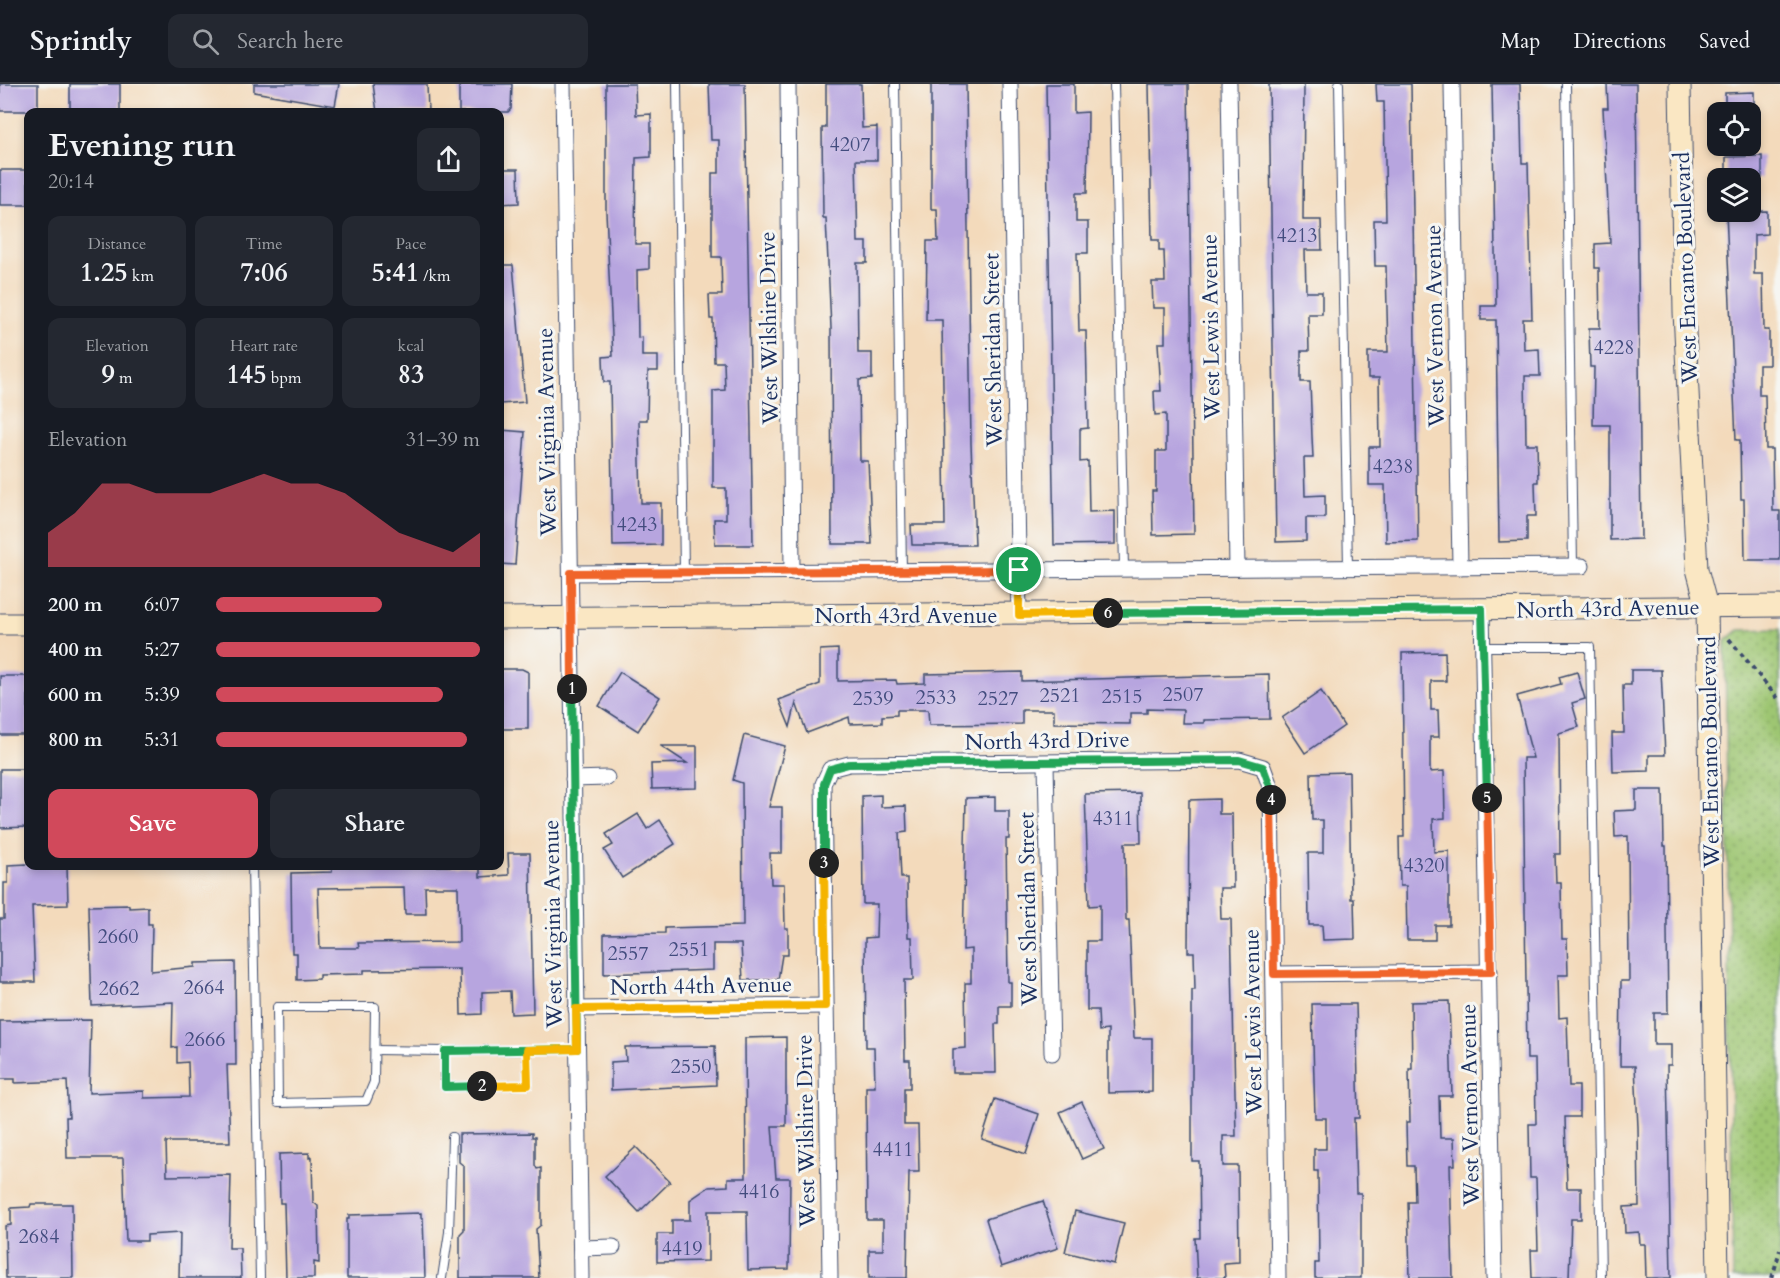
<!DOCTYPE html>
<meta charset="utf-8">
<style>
:root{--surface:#171b24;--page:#242831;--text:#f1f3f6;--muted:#9ea1a6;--line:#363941;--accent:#d1495b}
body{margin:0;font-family:Cardo,serif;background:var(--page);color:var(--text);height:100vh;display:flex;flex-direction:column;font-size:22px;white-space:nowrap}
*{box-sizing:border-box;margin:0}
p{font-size:20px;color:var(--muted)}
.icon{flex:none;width:33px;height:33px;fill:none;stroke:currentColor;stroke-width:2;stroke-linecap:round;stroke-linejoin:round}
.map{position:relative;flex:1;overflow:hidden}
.panel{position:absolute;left:24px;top:24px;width:480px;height:762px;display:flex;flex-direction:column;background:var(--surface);border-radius:12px;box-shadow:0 3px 9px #0003}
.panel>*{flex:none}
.fabs{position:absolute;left:1707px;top:18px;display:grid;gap:12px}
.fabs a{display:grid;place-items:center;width:54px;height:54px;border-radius:12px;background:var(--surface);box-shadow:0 3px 9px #0003;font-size:30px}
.pin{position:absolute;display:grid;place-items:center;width:51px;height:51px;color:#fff;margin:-26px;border:3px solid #fff;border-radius:50%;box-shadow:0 2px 6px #0007}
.km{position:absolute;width:30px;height:30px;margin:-15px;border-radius:50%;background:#222;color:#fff;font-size:16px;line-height:30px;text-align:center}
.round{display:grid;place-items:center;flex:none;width:63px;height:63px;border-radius:12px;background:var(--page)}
.headline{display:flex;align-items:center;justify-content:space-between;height:102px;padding:0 24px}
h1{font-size:33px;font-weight:800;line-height:45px}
.figures{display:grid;grid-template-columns:repeat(3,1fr);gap:9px;height:102px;padding:6px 24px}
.figures div{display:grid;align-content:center;border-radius:12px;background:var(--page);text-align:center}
.figures b{font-size:26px;font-weight:800}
.figures small{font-size:16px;font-weight:400}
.figures p{font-size:16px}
.chart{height:168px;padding:12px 24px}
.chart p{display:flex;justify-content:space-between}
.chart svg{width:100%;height:108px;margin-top:6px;fill:var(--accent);opacity:.7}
.action{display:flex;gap:12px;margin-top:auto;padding:12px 24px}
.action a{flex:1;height:69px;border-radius:12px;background:var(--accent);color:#fff;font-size:24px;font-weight:800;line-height:69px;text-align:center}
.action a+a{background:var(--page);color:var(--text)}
ul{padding:0 24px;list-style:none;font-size:20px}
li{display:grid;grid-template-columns:96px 72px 1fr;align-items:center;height:45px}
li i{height:15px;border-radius:8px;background:var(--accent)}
header{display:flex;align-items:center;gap:36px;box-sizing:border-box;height:84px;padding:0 30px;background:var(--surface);border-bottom:2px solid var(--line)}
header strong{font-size:28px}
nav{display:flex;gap:33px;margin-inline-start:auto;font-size:21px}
.search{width:420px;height:54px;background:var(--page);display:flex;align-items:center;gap:15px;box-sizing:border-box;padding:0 21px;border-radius:12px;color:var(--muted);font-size:22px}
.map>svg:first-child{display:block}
.park{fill:url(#park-dots);stroke:#5c7a68;stroke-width:1.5}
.building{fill:#b7a5df;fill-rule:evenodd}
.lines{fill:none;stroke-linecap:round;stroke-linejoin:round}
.lane-casing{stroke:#3b496c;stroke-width:10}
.street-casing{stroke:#3b496c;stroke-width:17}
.secondary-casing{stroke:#3b496c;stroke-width:23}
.path{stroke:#3b496c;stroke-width:4;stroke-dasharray:4.5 4.5;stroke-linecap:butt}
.lane{stroke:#fff;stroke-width:8}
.street{stroke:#fff;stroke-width:15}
.secondary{stroke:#fae7c3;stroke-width:21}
.split-1-casing{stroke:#fff;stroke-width:12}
.split-2-casing{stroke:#fff;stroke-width:12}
.split-3-casing{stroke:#fff;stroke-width:12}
.split-4-casing{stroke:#fff;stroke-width:12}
.split-5-casing{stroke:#fff;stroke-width:12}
.split-6-casing{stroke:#fff;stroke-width:12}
.split-7-casing{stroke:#fff;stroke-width:12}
.split-1{stroke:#f0652b;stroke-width:8}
.split-2{stroke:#22a559;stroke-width:8}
.split-3{stroke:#f5b400;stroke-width:8}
.split-4{stroke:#22a559;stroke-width:8}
.split-5{stroke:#f0652b;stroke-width:8}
.split-6{stroke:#22a559;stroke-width:8}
.split-7{stroke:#f5b400;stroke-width:8}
.labels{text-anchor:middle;stroke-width:6;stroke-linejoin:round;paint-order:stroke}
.number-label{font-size:20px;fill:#424c7e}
.street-label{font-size:22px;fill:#1b2f5e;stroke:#f6f6f2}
</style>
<header>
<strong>Sprintly</strong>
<div class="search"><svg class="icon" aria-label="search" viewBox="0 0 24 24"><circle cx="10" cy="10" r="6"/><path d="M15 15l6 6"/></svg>Search here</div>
<nav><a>Map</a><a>Directions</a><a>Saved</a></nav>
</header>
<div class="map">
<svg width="1780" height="1194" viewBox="0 0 1780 1194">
<defs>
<pattern id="park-dots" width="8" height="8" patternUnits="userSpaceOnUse" patternTransform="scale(1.5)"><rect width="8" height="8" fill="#9ec672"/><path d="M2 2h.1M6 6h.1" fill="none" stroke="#80a161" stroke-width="1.8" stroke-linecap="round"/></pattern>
</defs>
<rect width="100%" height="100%" fill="#f6f6f2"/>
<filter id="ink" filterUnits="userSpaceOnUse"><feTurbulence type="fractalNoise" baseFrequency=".0167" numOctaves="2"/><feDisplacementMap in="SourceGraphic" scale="12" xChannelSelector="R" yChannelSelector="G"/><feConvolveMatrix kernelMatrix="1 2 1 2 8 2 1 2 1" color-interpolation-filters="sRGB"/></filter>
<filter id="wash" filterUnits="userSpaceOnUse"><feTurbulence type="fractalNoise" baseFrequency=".008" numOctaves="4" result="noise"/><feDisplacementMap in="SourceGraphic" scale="24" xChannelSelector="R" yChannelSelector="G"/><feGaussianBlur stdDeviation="1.35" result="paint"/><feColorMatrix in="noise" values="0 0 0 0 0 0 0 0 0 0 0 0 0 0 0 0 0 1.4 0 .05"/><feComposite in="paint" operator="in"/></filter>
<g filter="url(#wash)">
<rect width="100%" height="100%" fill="#f3dabb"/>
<!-- park -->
<path class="park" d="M1780,545v649h-47l-8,-637 14,-11z"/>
<g id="blocks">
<!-- building -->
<g class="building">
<rect x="0" y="0" width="38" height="27"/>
<rect x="70" y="0" width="50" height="28"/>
<path d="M254,0h85l-4,22 -81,-14z"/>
<path d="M373,0h54l1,28h-51z"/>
<path d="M459,0h53l-1,25 -3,3h-49z"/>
<path d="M606,0h29l1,31 15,-1v43l-15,1 -1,86h14v25l-12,1 1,68 4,-1v19h16v15h-10l-1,49h-8l2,83h20v42l-48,1 -3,-164h-6l-1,-25 10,-1 -7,-144z"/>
<path d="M709,0h36l8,461h-38l-1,-26h12v-31h-13v-97l12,-1 -1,-28h-10l-1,-43h-3l-1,-24h13l-1,-38h-9v-84h7v-33h-8z"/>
<path d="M826,0h35l1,44 15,-1v33h-21l2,82h9v21h-10l1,90h14v26l-13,1 1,81h8l4,83h-40l-1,-216 -5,-110h-3l-1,-90h4z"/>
<path d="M931,0h35l5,360 4,101h-63l-1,-20h34l-3,-205h-16l1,-79h11l-1,-32h-6z"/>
<path d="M1046,0h28v29l14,-1 -1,81h-11v29h12v31h-11l2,78h7l2,97 -8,1v33l8,-1 1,51 26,-1v33l-61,1z"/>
<path d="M1149,0h39l6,450 -41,1 -1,-44h4v-40h10v-37l-11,1 -1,-24h7l-3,-48h7v-35h-12l-1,-26h13l-1,-31h-5v-11h-7z"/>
<path d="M1269,0h35l-1,136h18l1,30h-17l1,42h16v22h-14l1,37h-8v31h9l2,55 1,21h-9l1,38 20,-1v23h-19v23l-30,1z"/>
<path d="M1376,0h35l7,457 -32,1 -1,-57h-16v-38h11l-1,-69h-11v-26h20l-2,-86h-11l-1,-46h12l-2,-118h-7z"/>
<path d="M1492,0h28l2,79h6l4,156h-9l1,31 15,-1 1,27h-15l1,68h11l1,38h-3l1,34h-9v25l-28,1 -3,-222h-15v-14h15z"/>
<path d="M1607,0h29l5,455 -31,1v-115h-17l1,-58h-4l-1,-39h11l-1,-60h-4v-24l15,-1 -7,-135h5z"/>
<path d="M1754,8v20h-29v-19z"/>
<path d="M1762,72v22h-36v-21z"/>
<path d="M500,85h18l1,34 -19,1z"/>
<rect x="0" y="86" width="28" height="35"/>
<path d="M1767,127v23l-13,1v39h9l1,56h5v35h-10v30h6l1,54h6l1,62h7v49h-35l-1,-61h-3l-1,-59h-4l-10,-228z"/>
<path d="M500,181h13l12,137 -25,2z"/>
<path d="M500,346l25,2 -10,133 -15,-1z"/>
<path d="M838,565v32l58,-1 1,4 28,-1v-9l97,-2v9l247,-7 1,45 -66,1v3h-22l1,-13 -36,-1v4h-17v11l-76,-1v-13h-32v14l-93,1 -1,-15h-31v5l-15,1v7l-32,1 -1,-7 -42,16 -11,-30 -6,24 -11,-27 41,-16v-34z"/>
<path d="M1445,568l1,29h-15v29h7l1,27h-9v35l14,-1 1,47 -12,1 1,33 15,-1v74h-14v15h-28l-1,-54h-6l-1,-49h5l-2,-184z"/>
<path d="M500,585h22l6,3v57h-28z"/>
<path d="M1631,586h30l4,85h-16v16l-36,1 -1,-39h12l-1,-48h8z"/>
<path d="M620,588l40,25 -22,34 -39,-25z"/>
<path d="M1577,588l8,27 -13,4 7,24 -20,6 1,121h-5l1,29h5l1,56h5l1,36h-10l1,43 8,-1 2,69h10v31h-14l2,71h14v31h-10l-2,59h-37l-1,-28h7l-2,-72h-6l-1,-54h7l-1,-65h-8l-4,-301h10l-16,-62 44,-12 -2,-7z"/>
<rect x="0" y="592" width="28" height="59"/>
<path d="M1321,607l23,35 -39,27 -23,-35z"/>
<path d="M744,651l41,11 -16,61h13v46h-12l1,31h13l1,44h3v27h-6l-4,25h-35l-2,-36h-28v26l-109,4v-40l61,-1v-5l78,-2 -1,-143 -9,-3z"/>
<path d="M661,662h36v42l-45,1 -1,-25 36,-1z"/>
<path d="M0,685h28v58l-28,1z"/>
<path d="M1349,688l2,127h3l1,40 -32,1 -1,-15h-13l-1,-72h15v-33h-11l-1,-47z"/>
<path d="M1636,706h27l1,56h2l2,167h-14v32h17v20h-4l4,213h-25l-1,-34h-5l-1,-12 -14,1 -1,-26 15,-1 -1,-79 -3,-61h-15l1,-85h8l-1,-145 -13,1 -1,-26 22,-1z"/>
<path d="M1140,709l1,50h-16l1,77h3l5,118h18v54l-44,1v-63l-9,1 -1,-21h-11v-69h13v-36l-11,1 -4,-112z"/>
<path d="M881,711v12l25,-1 1,26 -8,1 2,45h6l1,59h4l1,43h-9l1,80h5v28h-6v37h14l1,47h-10l-2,106h-38v-28h14v-30h-16l-1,-133h9l-1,-40h-8l-1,-109 11,-1 1,-33h-14l-1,-108z"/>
<path d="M995,713v14h14v28h-3l2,143h3v24h-12v18h-4l1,49h-43v-24l13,-1 -1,-65h6v-34l-8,1 3,-152z"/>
<path d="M1219,715v15h13l1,74h-13l1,31h10l5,217h-13v30h15l1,96 -15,1 1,15h-28l-2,-40h5l-1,-77h-7v-171h3l-1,-38h-6l1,-152z"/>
<path d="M638,730l9,15 13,-9 15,24 -53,34 -18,-28 9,-5 -7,-11z"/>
<path d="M508,769h22l3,160 -22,1 -1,-23 -28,1v22l-21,1 -1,-46 -96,1v4l-45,1v4l-22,1v-27h-5l-1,-80 41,-1v-6h148v11l29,-2zM404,803l1,27h21l-1,-27h33l1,55 -101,1 1,5h-39l-2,-60z"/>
<path d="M28,780l39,2 1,39 -36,1 3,76h-35v-63h4v-36h4v-18z"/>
<path d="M129,821v3l19,-1v17h4l-1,47 44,-4v-4l40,-1 1,103h-9l3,77h-64l1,34 64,-1 -2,73h11l1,30h-62l1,-45 -33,2v6h-21l-3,-83h-56l-1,-41h3l-2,-36 -52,2v-4h-15v-58l91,-1 -2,73 55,-2v7l45,-1 -1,-35 -11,1v-16l-5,1 1,-46 -81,4 -3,-100z"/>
<path d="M1449,917l3,95h-13l1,42h14l1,27h-5l3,113h-43l-2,-76h7l-1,-36h-7l-1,-44h4l-1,-53h3l-1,-67z"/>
<path d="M1312,920h44l3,114h-5l2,75h5v85h-46v-15h4l-1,-92h-4v-22h12v-31h-11z"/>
<path d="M786,953v89h-14l4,52h14l-1,91 -41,1 -1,-59h-39v50l-51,1v-28h15v-14h18v-20l19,-13 19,-1v-8h18l-1,-140z"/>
<path d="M715,962l1,39 -105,5v-28l15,-1 -1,-14z"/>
<path d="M995,1015l44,15 -13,40 -44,-15z"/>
<path d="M1082,1018l22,47 -22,10 -22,-47z"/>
<path d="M532,1049v4h3v28l2,4 4,-1v57l-5,4 3,49h-79v-44l4,-4v-64l-5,-4v-28z"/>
<path d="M636,1063l34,35 -31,30 -34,-36z"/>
<path d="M309,1069v5l3,-1 1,45 5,4 1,57 -5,-1v16h-28l-2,-75h-4l-1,-49z"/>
<path d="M1043,1117l15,47 -57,19 -15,-48z"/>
<path d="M31,1120h41l1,74h-67l-1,-52 6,-1v-17l19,-1z"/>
<path d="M1075,1127l49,12 -10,41 -49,-12z"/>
<path d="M421,1129v5h2l2,60h-78v-59h2v-4z"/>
</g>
</g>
</g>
<g filter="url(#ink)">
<use href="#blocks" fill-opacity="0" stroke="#3b496c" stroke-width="1.5"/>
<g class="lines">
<defs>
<g id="lane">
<path d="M677,0l7,488"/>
<path d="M895,0l7,487"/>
<path d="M1114,0l10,485"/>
<path d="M1339,0l9,484"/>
<path d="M1566,0l7,482"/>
<path d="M1483,563h107l11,631"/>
<path d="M252,782l8,412"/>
<path d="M277,923h98l-1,75 -8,19 -88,2z"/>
<path d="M375,966l70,1"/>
<path d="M527,966l-82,1v36l83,-2 -1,-35 50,-1"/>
<path d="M442,1194l7,-46 3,-95"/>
</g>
<g id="street">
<path d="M563,0l18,1194"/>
<path d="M788,0l4,488"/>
<path d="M1010,0l9,531"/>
<path d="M1229,0l8,484"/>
<path d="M1452,0l8,483"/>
<path d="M571,489l1011,-7"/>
<path d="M1482,525l12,669"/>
<path d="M1046,679l6,290"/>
<path d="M573,695l34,-1"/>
<path d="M1274,890l216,-2"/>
<path d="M576,925l250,-3"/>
<path d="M581,1164l32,-1"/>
<path d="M830,1194l-7,-494 7,-15 19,-5 390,-4 24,7 8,22 7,489"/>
</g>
<g id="secondary">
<path d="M1680,0l4,228 13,257 10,38 11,671"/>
<path d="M500,534l1280,-12"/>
<path d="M0,540h28"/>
</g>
</defs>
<!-- lane casing -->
<use href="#lane" class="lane-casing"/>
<!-- street casing -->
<use href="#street" class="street-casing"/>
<!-- secondary casing -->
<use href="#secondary" class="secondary-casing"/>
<!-- path -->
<g class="path">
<path d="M1729,555l51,62"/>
<path d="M1772,1194l8,-28"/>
</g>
<!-- lane -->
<use href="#lane" class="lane"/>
<!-- street -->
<use href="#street" class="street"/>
<!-- secondary -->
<use href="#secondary" class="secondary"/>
</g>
</g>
<g class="lines" filter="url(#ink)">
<defs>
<path id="split-1" d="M572,605l-1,-116 448,-3"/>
<path id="split-2" d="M482,1002l-37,1v-36l132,-2 -5,-360"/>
<path id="split-3" d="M482,1002l46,-1 -1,-35 50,-1 -1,-40 250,-3 -2,-143"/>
<path id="split-4" d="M824,779v-79l6,-15 19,-5 390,-4 24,7 8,22v11"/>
<path id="split-5" d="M1271,716l3,174 217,-2 -4,-174"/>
<path id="split-6" d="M1108,529l374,-4 5,189"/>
<path id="split-7" d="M1019,486v45l89,-2"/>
</defs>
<!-- split-1 casing -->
<use href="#split-1" class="split-1-casing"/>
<!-- split-2 casing -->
<use href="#split-2" class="split-2-casing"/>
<!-- split-3 casing -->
<use href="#split-3" class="split-3-casing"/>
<!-- split-4 casing -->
<use href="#split-4" class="split-4-casing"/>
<!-- split-5 casing -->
<use href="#split-5" class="split-5-casing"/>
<!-- split-6 casing -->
<use href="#split-6" class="split-6-casing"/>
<!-- split-7 casing -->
<use href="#split-7" class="split-7-casing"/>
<!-- split-1 -->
<use href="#split-1" class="split-1"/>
<!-- split-2 -->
<use href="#split-2" class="split-2"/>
<!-- split-3 -->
<use href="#split-3" class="split-3"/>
<!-- split-4 -->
<use href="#split-4" class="split-4"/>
<!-- split-5 -->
<use href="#split-5" class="split-5"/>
<!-- split-6 -->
<use href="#split-6" class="split-6"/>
<!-- split-7 -->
<use href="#split-7" class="split-7"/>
</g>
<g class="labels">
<!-- number labels -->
<g class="number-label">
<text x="850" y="67">4207</text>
<text x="1297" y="158">4213</text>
<text x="1614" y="270">4228</text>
<text x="1393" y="389">4238</text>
<text x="637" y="447">4243</text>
<text x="1183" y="617">2507</text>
<text x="1060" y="618">2521</text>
<text x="1122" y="619">2515</text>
<text x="936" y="620">2533</text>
<text x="873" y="621">2539</text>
<text x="998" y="621">2527</text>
<text x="1113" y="741">4311</text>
<text x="1424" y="788">4320</text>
<text x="118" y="859">2660</text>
<text x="689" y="872">2551</text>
<text x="628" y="876">2557</text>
<text x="204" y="910">2664</text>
<text x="119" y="911">2662</text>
<text x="205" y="962">2666</text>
<text x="691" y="989">2550</text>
<text x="893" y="1072">4411</text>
<text x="759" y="1114">4416</text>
<text x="39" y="1159">2684</text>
<text x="682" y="1171">4419</text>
</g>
<!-- street labels -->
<g class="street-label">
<text transform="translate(1685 184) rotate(-92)" y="8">West Encanto Boulevard</text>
<text transform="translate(1434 242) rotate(-91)" y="8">West Vernon Avenue</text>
<text transform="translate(1210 243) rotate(-91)" y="8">West Lewis Avenue</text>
<text transform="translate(768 244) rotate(-91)" y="8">West Wilshire Drive</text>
<text transform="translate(992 266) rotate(-91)" y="8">West Sheridan Street</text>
<text transform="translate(546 348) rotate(-91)" y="8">West Virginia Avenue</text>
<text transform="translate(1608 524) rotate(-1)" y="8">North 43rd Avenue</text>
<text x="906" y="539">North 43rd Avenue</text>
<text transform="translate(1047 656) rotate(-1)" y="8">North 43rd Drive</text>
<text transform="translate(1709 668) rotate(-91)" y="8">West Encanto Boulevard</text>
<text transform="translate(1027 825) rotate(-91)" y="8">West Sheridan Street</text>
<text transform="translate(552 840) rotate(-91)" y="8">West Virginia Avenue</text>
<text transform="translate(701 901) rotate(-1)" y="8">North 44th Avenue</text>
<text transform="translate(1252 938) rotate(-91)" y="8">West Lewis Avenue</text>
<text transform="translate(1469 1021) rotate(-91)" y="8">West Vernon Avenue</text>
<text transform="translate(805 1047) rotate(-91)" y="8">West Wilshire Drive</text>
</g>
</g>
</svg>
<div class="fabs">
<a><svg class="icon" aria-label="locate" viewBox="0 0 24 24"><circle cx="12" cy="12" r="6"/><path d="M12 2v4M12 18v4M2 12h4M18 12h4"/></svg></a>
<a><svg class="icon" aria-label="layers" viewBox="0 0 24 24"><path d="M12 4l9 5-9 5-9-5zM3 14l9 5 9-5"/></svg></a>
</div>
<div class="pin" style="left:1019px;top:486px;background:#1e9e55"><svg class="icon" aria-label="arrive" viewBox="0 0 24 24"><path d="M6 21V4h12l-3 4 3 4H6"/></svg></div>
<b class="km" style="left:572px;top:605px">1</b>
<b class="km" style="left:482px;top:1002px">2</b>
<b class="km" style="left:824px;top:779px">3</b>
<b class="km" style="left:1271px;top:716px">4</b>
<b class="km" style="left:1487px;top:714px">5</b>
<b class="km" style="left:1108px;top:529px">6</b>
<section class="panel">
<div class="headline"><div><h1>Evening run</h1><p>20:14</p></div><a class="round"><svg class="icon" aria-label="share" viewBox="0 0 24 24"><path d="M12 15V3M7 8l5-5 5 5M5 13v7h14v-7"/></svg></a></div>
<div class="figures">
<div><p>Distance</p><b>1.25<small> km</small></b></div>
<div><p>Time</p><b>7:06</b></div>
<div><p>Pace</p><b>5:41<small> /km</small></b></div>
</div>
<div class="figures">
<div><p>Elevation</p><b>9<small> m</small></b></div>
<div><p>Heart rate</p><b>145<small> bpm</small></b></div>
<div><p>kcal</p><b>83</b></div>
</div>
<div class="chart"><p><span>Elevation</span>31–39 m</p>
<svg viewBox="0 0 160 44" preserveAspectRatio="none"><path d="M0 44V30L10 22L20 10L30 10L40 14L50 14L60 14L70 10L80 6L90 10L100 10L110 14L120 22L130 30L140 34L150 38L160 30V44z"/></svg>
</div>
<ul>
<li><b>200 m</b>6:07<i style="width:63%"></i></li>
<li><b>400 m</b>5:27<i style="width:100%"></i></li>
<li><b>600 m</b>5:39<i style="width:86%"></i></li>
<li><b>800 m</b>5:31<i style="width:95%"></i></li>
</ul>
<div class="action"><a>Save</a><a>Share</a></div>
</section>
</div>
